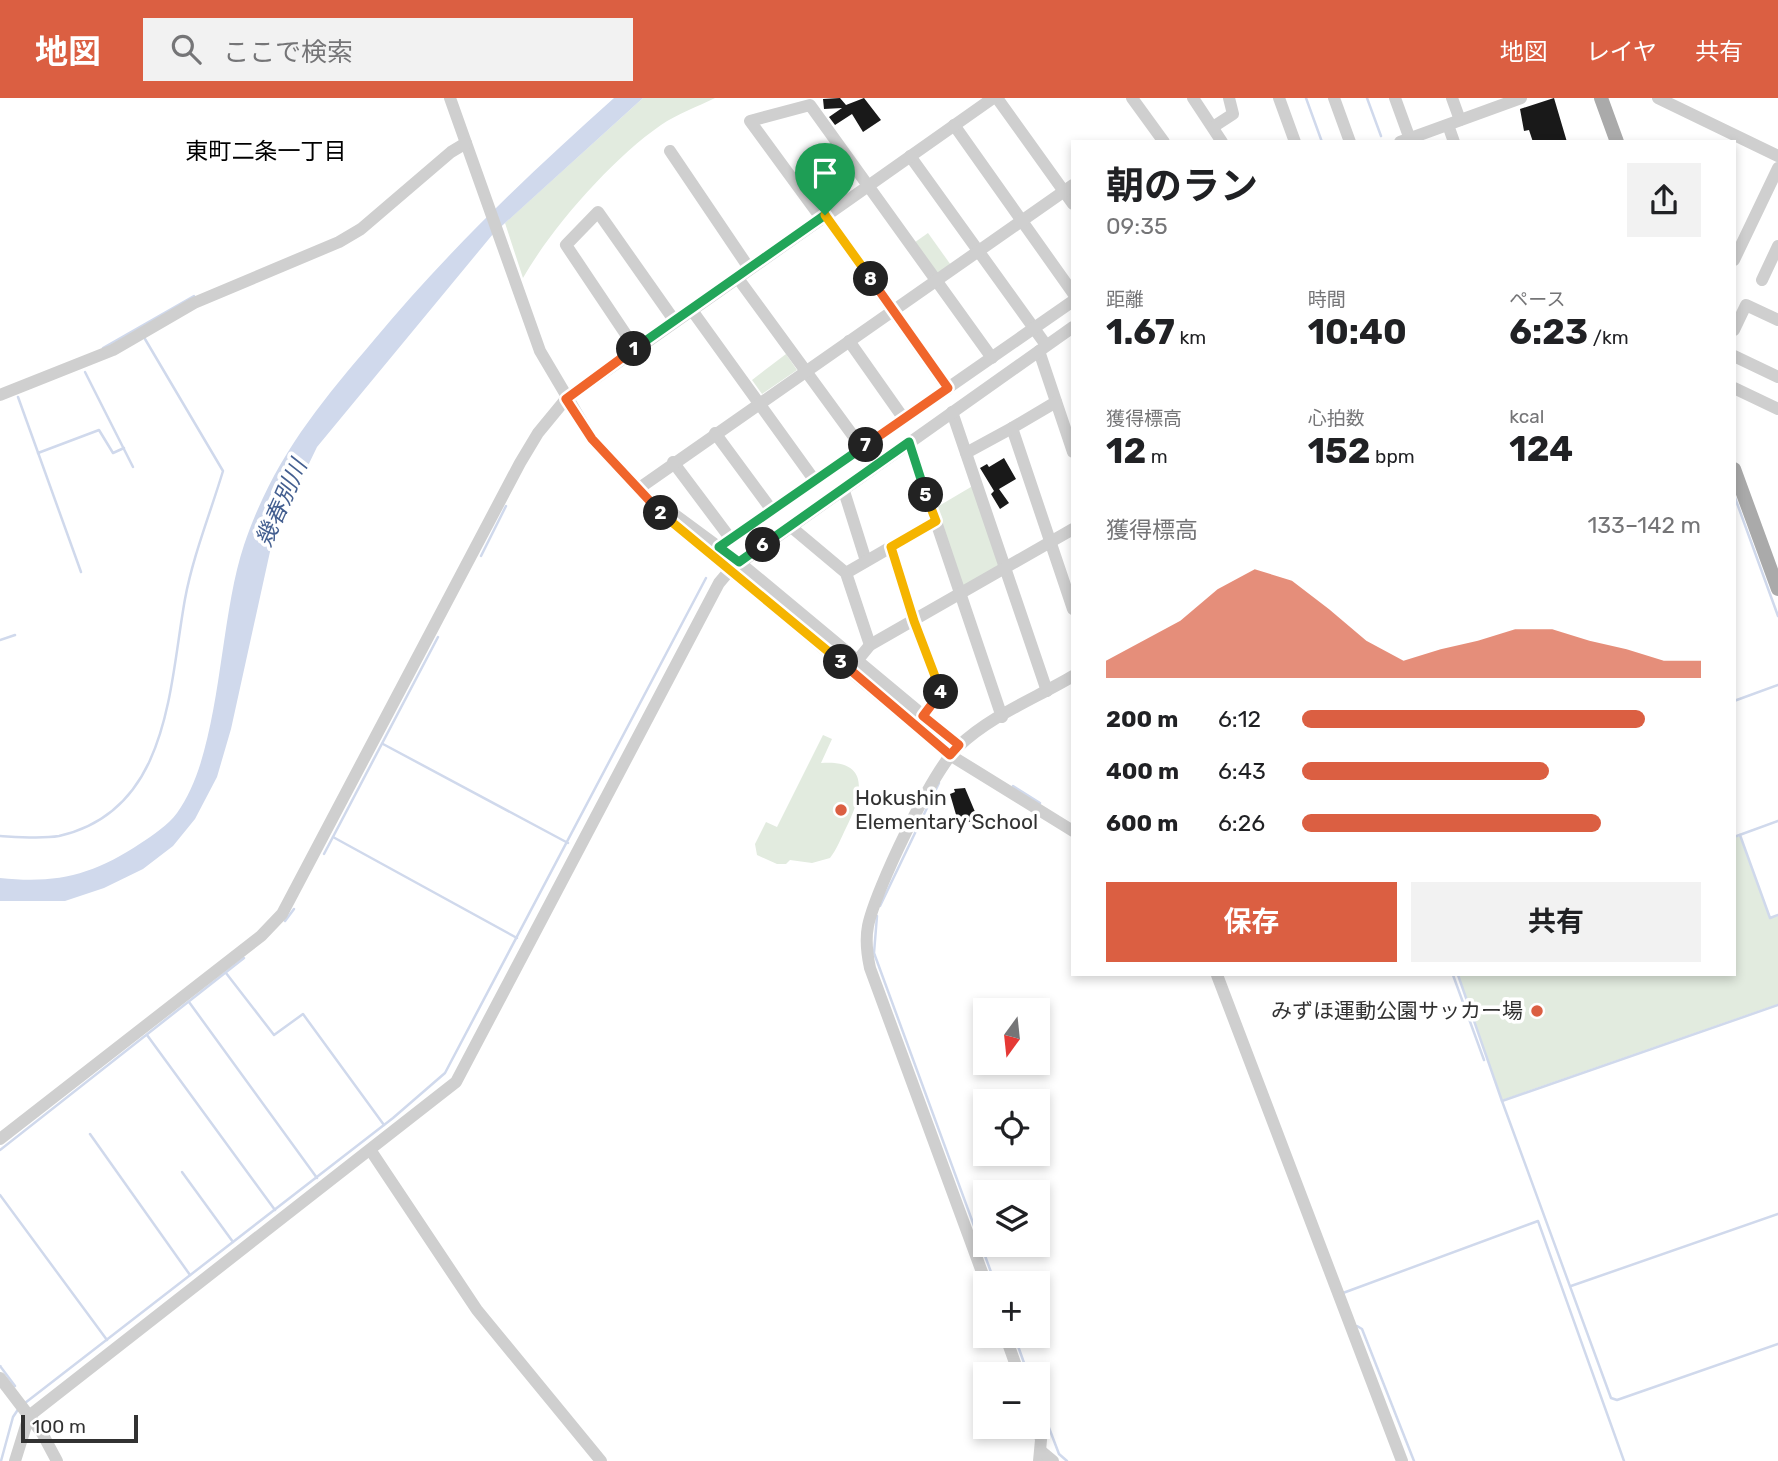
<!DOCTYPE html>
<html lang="ja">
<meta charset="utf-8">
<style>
:root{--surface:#fff;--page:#f2f2f2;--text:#202124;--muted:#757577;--accent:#db5f42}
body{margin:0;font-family:Rubik,"Noto Sans JP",sans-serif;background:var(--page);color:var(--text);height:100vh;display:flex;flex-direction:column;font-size:26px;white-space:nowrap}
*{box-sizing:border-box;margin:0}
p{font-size:23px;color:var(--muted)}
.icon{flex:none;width:38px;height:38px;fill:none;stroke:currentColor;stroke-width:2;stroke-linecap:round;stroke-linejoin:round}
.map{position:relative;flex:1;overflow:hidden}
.drawer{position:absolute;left:1071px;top:42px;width:665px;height:836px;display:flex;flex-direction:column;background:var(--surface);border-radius:0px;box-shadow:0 4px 10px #0003}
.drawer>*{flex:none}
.needle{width:46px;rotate:195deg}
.fabs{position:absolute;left:973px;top:900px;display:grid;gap:14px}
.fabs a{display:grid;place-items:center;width:77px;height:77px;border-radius:0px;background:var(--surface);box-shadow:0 4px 10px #0003;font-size:35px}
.scale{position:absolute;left:21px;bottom:18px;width:117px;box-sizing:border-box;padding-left:7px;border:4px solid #323232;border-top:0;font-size:19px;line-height:24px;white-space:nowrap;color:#323232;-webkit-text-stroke:5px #fff;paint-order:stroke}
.pin{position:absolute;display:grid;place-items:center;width:60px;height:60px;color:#fff;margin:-72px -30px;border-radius:50% 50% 50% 0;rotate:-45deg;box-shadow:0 0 7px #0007}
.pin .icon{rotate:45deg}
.km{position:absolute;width:35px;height:35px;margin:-18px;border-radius:50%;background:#222;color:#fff;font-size:19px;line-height:35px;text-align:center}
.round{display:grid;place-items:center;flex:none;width:74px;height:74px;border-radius:0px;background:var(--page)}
.overview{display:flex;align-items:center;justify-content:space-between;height:119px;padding:0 35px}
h1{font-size:38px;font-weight:700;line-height:52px}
.metrics{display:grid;grid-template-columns:repeat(3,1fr);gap:10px;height:119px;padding:7px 35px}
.metrics div{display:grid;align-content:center}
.metrics b{font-size:35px;font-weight:700}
.metrics small{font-size:19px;font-weight:400}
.metrics p{font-size:19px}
.chart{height:196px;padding:14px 35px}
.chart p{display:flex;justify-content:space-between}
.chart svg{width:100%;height:126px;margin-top:7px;fill:var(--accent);opacity:.7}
.button{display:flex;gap:14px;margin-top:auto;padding:14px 35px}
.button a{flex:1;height:80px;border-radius:0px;background:var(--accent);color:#fff;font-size:28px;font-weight:700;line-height:80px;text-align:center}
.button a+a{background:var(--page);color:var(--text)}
ul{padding:0 35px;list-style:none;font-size:23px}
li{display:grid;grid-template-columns:112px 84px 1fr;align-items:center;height:52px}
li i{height:18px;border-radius:9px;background:var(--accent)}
header{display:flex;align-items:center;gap:42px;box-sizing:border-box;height:98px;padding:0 35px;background:var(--accent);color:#fff}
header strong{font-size:33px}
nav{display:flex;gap:38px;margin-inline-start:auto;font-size:24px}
.search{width:490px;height:63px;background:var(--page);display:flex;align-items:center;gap:18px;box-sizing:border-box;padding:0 24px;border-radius:0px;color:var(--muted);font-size:26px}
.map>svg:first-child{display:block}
.green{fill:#e2ebdf}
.water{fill:#d0d9ec}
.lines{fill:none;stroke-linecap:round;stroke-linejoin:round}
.stream{stroke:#d0d9ec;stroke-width:2.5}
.building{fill:#191919}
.minor{stroke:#cfcfcf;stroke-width:12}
.major{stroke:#aaa;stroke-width:14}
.split-1-casing{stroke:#fff;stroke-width:14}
.split-2-casing{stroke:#fff;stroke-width:14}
.split-3-casing{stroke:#fff;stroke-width:14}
.split-4-casing{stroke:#fff;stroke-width:14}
.split-5-casing{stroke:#fff;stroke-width:14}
.split-6-casing{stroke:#fff;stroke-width:14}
.split-7-casing{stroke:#fff;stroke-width:14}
.split-8-casing{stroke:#fff;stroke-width:14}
.split-9-casing{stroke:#fff;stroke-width:14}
.split-1{stroke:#22a559;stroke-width:9}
.split-2{stroke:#f0652b;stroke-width:9}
.split-3{stroke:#f5b400;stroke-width:9}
.split-4{stroke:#f0652b;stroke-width:9}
.split-5{stroke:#f5b400;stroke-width:9}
.split-6{stroke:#22a559;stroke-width:9}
.split-7{stroke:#22a559;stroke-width:9}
.split-8{stroke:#f0652b;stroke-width:9}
.split-9{stroke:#f5b400;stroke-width:9}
.poi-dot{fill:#db5f42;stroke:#fff;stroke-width:2.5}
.labels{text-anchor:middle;stroke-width:7;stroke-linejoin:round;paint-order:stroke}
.poi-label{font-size:21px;fill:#323232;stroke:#fff;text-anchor:start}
.neighbourhood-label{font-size:23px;fill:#000;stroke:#fff}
.water-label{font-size:23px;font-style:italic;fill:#445f90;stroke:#fff}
</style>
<header>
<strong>地図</strong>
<div class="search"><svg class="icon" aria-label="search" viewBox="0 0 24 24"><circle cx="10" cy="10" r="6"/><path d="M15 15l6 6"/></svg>ここで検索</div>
<nav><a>地図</a><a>レイヤ</a><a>共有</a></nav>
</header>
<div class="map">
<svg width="1778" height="1363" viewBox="0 0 1778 1363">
<rect width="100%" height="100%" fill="#fff"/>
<!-- green -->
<g class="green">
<path d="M643,0h72c-18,9 -38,16 -54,27 -48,33 -109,102 -138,153l-18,-55z"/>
<path d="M928,135l25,35 -17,13 -25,-36z"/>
<path d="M786,256l11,16 -35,24 -10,-14z"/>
<path d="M976,386l29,84 -45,26 -28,-84z"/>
<path d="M823,637l9,4 -11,24c51,-4 41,33 25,65 -5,10 -9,21 -16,30l-18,5 -22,-3 -4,4h-9l-20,-9 -2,-11 11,-22 11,5z"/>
<path d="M1740,738l31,82 7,-2v88l-276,96 -44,-125h276v-137z"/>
</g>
<!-- water -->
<path class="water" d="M614,0h29l-150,136 -176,213 -44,91 -42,191 -14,48 -22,42 -22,27 -30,23 -39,19 -39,13h-65v-23c57,6 93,-3 141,-35 12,-8 27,-18 36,-30 45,-62 41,-191 67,-268 29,-85 73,-138 130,-205 73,-88 155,-166 240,-242z"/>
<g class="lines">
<!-- stream -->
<g class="stream">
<path d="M1306,0l16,44"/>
<path d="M1367,0l14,38"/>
<path d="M103,250l91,-52"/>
<path d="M85,274l48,95"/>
<path d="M18,299l63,175"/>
<path d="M38,355l61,-23 14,23 11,-5"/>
<path d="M1734,397l44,121"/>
<path d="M481,458l25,-50"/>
<path d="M0,542l15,-5"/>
<path d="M1734,603l44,-16"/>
<path d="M383,646l185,99"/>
<path d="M1013,688l27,17"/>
<path d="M1740,737l30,83 8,-3"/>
<path d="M0,738c18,1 41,3 59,0 111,-25 110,-149 126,-237 8,-43 25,-85 38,-128l-78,-132"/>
<path d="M333,739l184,101"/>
<path d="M1734,739l44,-16"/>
<path d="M324,756l114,-217"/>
<path d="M880,808l59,-123"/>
<path d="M877,818l-3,37 121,330"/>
<path d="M285,823l9,-12"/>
<path d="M226,875l48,62 29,-21 81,111"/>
<path d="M1453,877l31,85"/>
<path d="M1458,877l44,126 276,-96"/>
<path d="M189,904l128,176"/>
<path d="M147,937l128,175"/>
<path d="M1502,1003l109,297 6,2 161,-56"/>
<path d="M90,1036l100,141"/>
<path d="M0,1052l244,-192"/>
<path d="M182,1074l51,70"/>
<path d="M0,1097l107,145"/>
<path d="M1571,1188l207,-72"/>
<path d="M1343,1195l195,-72 86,240"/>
<path d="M1357,1228l5,3 52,132"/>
<path d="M1014,1237l14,39"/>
<path d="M0,1268l15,20"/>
<path d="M1038,1301l21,55 8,7"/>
<path d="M25,1305l368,-285 52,-45 261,-495"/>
<path d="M1,1363l12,-44 6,-9"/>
</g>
</g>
<!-- building -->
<g class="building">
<path d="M840,0l6,7 18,-7 17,22 -18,12 -11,-18 -17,11 -6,-8 13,-9 -18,1 -1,-10z"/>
<path d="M1554,0l13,44h-34l-4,-12 -5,1 -4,-22z"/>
<path d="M1004,360l12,21 -17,10 10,14 -9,6 -9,-15 3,-3 -14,-23 7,-4 2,3z"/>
<path d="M965,690l13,31 -19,6 -9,-31 5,-2 -1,-3z"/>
</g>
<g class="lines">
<!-- minor -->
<g class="minor">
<path d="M450,0l90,253 52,88 70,74 288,242 123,76"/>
<path d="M997,0l76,106"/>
<path d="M1132,0l32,44"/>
<path d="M1193,0l29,44"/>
<path d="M1279,0l16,44"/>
<path d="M1334,0l16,44"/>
<path d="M1395,0l16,44"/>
<path d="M1452,0l8,22"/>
<path d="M1658,0l120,58"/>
<path d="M954,27l119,168"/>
<path d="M1448,27l6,17"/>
<path d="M1213,29l20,-13 -4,-16"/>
<path d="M1400,44l121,-44"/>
<path d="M670,53l79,117"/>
<path d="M910,58l136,189"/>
<path d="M825,117l123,174"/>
<path d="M821,120l-71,-97 60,-16 182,253"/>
<path d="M1734,162l44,-92"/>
<path d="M737,179l125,171"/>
<path d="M1762,182l16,-34"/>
<path d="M691,211l124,172"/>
<path d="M1734,232l12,-25 32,15"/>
<path d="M849,243l55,78"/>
<path d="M635,250l-69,-103 32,-33 76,108"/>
<path d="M1039,253l34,101"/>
<path d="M1734,258l44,21"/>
<path d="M1734,290l44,21"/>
<path d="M0,297l113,-45 81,-47 145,-61 22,-13 90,-77 15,-9"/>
<path d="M1056,304l-44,26 61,181"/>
<path d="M952,314l95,279"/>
<path d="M715,335l56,76"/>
<path d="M909,344l93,275"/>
<path d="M966,355l46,-25"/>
<path d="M673,364l57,76"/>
<path d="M843,390l23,73"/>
<path d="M638,391l435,-304"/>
<path d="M667,411l72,53 220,183"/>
<path d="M790,428l56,47 24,72"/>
<path d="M719,449l354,-246"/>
<path d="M891,449l23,74 27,72 -18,23"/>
<path d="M846,475l90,-52"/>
<path d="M852,569l18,-22 203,-116"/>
<path d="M1217,877l185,486"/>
<path d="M0,1041l261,-203 21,-22 238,-451 18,-30 28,-34 427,-301"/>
<path d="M371,1053l106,159 124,151"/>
<path d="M986,1185l-116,-315c-3,-14 -5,-27 -2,-42 7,-35 65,-157 91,-180 31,-30 77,-48 114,-70"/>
<path d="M1005,1237l14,39"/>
<path d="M0,1280l42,55 15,28"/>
<path d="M1038,1327l3,15 -2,21"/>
<path d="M1041,1353l12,10"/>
<path d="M15,1363l14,-45 427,-334 263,-499 11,-13 343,-243"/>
</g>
<!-- major -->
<g class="major">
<path d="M1601,0l16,44"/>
<path d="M1734,371l44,120"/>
</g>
</g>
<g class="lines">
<defs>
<path id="split-1" d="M634,251l191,-134"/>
<path id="split-2" d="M634,251l-68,50 26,40 69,74"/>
<path id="split-3" d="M661,415l180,149"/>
<path id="split-4" d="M841,564l109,93 9,-10 -36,-29 18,-24"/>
<path id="split-5" d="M926,397l10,26 -45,26 23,74 27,71"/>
<path id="split-6" d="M763,447l146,-103 17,53"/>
<path id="split-7" d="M763,447l-24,17 -20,-15 147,-102"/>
<path id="split-8" d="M866,347l82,-57 -77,-109"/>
<path id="split-9" d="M825,117l46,64"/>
</defs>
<!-- split-1 casing -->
<use href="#split-1" class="split-1-casing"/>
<!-- split-2 casing -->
<use href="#split-2" class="split-2-casing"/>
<!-- split-3 casing -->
<use href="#split-3" class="split-3-casing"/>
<!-- split-4 casing -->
<use href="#split-4" class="split-4-casing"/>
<!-- split-5 casing -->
<use href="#split-5" class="split-5-casing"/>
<!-- split-6 casing -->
<use href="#split-6" class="split-6-casing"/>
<!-- split-7 casing -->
<use href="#split-7" class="split-7-casing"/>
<!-- split-8 casing -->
<use href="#split-8" class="split-8-casing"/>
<!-- split-9 casing -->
<use href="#split-9" class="split-9-casing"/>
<!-- split-1 -->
<use href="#split-1" class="split-1"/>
<!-- split-2 -->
<use href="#split-2" class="split-2"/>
<!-- split-3 -->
<use href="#split-3" class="split-3"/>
<!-- split-4 -->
<use href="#split-4" class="split-4"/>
<!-- split-5 -->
<use href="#split-5" class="split-5"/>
<!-- split-6 -->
<use href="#split-6" class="split-6"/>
<!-- split-7 -->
<use href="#split-7" class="split-7"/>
<!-- split-8 -->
<use href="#split-8" class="split-8"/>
<!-- split-9 -->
<use href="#split-9" class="split-9"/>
</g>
<!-- markers -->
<g class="poi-dot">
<circle cx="841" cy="712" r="7"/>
<circle cx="1537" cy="913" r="7"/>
</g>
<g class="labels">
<!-- poi labels -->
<g class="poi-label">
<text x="855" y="707">Hokushin<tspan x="855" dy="24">Elementary School</tspan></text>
<text x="1523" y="920" text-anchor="end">みずほ運動公園サッカー場</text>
</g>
<!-- neighbourhood labels -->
<g class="neighbourhood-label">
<text x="266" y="61">東町二条一丁目</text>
</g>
<!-- water labels -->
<g class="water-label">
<text transform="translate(281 405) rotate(-66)" y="8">幾春別川</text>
</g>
</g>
</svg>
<div class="fabs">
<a><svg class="needle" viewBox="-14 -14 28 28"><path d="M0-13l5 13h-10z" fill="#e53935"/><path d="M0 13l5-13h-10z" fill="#757577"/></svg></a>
<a><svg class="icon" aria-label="locate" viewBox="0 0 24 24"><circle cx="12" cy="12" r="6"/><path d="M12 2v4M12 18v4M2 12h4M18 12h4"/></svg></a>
<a><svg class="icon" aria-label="layers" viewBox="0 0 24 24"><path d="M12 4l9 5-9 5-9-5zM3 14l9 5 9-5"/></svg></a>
<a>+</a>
<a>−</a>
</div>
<div class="scale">100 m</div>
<div class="pin" style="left:825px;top:117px;background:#1e9e55"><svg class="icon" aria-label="arrive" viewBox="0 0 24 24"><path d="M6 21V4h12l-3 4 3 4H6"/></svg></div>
<b class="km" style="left:634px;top:251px">1</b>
<b class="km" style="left:661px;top:415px">2</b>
<b class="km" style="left:841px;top:564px">3</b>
<b class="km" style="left:941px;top:594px">4</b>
<b class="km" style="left:926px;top:397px">5</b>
<b class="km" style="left:763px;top:447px">6</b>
<b class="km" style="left:866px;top:347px">7</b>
<b class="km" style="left:871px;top:181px">8</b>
<section class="drawer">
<div class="overview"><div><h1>朝のラン</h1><p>09:35</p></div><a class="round"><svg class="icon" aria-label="share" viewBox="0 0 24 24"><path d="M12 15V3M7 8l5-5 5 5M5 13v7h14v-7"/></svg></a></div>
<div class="metrics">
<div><p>距離</p><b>1.67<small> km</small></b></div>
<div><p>時間</p><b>10:40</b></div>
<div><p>ペース</p><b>6:23<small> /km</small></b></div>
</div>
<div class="metrics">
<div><p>獲得標高</p><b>12<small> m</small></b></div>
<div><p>心拍数</p><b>152<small> bpm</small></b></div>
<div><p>kcal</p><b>124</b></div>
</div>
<div class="chart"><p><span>獲得標高</span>133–142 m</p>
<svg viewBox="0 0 160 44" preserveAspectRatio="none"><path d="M0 44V38L10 31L20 24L30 13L40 6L50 10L60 20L70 31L80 38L90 34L100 31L110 27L120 27L130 31L140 34L150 38L160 38V44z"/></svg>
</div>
<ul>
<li><b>200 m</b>6:12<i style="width:86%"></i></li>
<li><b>400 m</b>6:43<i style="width:62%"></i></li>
<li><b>600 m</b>6:26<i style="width:75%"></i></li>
</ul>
<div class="button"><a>保存</a><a>共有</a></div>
</section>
</div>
